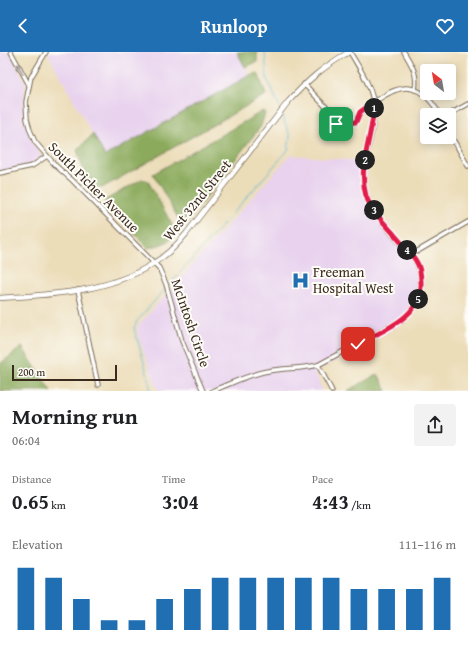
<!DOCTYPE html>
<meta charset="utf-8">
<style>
:root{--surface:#fff;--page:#f2f2f2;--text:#202124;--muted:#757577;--accent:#1f6fb2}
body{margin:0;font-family:"Gentium Book Plus",serif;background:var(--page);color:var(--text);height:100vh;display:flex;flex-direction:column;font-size:15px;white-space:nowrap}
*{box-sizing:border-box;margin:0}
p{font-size:13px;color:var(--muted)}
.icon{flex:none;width:22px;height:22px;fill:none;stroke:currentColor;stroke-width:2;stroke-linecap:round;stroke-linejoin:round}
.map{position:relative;height:339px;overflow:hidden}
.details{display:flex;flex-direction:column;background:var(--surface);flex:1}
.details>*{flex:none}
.needle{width:26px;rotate:329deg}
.buttons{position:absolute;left:420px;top:12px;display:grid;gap:8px}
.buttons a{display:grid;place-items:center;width:36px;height:36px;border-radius:4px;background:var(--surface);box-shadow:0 2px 10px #0003;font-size:20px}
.scale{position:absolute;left:12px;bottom:10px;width:105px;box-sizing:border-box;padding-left:4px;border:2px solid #3b2a1e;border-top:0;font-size:11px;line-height:14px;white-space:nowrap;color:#3b2a1e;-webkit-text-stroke:3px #fdfcf7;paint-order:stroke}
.pin{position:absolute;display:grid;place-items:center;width:34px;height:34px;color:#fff;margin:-17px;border-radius:8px;box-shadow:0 2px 6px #0006}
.km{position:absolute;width:20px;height:20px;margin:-10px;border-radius:50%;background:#222;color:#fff;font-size:11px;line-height:20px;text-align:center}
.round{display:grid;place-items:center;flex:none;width:42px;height:42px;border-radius:4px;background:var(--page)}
.head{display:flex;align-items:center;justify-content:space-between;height:68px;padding:0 12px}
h1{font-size:22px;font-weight:600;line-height:30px}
.metrics{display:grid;grid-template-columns:repeat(3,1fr);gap:6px;height:68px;padding:4px 12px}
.metrics div{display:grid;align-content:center}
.metrics b{font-size:20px;font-weight:600}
.metrics small{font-size:11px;font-weight:400}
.metrics p{font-size:11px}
.chart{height:112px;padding:8px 12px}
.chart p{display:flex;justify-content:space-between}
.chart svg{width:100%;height:72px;margin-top:4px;stroke:var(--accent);stroke-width:6}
header{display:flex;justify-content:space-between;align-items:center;height:52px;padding:0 12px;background:var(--accent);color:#fff;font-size:18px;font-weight:600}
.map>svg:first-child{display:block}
.built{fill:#e8d2ee}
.forest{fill:#8baa5c;stroke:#636a3d}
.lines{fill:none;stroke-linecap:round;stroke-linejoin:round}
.stream{stroke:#56b3d4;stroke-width:1}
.street-casing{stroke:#796954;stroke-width:5.5}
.secondary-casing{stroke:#796954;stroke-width:6}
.street{stroke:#fff;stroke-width:3.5}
.secondary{stroke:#fff;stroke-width:4.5}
.oneway{stroke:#a79f9a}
.route-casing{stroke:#fff;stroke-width:8}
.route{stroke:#e11d48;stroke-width:5}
.labels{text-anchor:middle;stroke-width:4;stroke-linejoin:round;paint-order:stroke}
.street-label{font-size:14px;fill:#3b2a1e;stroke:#fdfcf7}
.poi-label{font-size:14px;fill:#3b2a1e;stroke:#fdfcf7;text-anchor:start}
</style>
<header><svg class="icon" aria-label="back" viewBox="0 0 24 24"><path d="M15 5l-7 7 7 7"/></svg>Runloop<svg class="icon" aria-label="heart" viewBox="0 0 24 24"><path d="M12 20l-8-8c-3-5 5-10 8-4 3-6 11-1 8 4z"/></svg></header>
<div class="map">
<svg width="468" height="339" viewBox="0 0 468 339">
<rect width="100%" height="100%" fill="#fdfcf7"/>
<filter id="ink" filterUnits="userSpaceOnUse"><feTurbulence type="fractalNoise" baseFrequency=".025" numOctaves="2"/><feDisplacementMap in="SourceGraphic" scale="8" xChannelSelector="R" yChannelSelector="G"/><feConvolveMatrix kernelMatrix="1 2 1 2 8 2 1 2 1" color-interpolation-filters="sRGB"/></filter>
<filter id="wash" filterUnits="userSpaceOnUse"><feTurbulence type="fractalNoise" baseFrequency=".012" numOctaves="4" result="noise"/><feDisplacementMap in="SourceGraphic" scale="16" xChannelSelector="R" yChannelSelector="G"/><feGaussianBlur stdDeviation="0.9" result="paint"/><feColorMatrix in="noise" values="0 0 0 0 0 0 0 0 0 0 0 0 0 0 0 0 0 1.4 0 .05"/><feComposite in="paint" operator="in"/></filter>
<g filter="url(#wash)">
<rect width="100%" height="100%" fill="#ecddb9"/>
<!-- built -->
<g class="built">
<path d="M0,0h10l16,31 -2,16v17l6,21 11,19 -1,3 -9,6 -31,6z"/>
<path d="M47,0h190l13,23 -145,82z"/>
<path d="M290,103l60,5 17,8 -1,15 4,16 7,13 32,37 13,21 1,19 -3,12 -9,14 -11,10 -85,47 8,19h-165l-20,-55 -1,-9z"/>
</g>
<!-- forest -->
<g class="forest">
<path d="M237,0h20v10l-12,5z"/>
<path d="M258,21l8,22 -164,93 -7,-2 -8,-5 -10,-31 16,-16 12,22 145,-81z"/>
<path d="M263,59l2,2 -4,13 -78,101 -30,-53z"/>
<path d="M142,127l6,2 28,51c-3,11 -18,13 -28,16l-44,-47z"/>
<path d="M22,295l29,44h-51v-27z"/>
<path d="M378,322l9,17h-40z"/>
</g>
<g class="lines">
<!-- stream -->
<g class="stream">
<path d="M265,0l2,27 13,29"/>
<path d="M232,162l56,-64 2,-14 -8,-21"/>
<path d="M169,233l59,-66"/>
<path d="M151,339l-4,-18 -13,-45 3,-7 28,-32"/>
</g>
</g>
</g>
<g filter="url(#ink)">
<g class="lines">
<defs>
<g id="street">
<path d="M11,0l18,33"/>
<path d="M46,0l-15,25 -5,25 1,17 3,11 5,12 21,24 16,14 87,88 7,16 16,57 21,50"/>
<path d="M404,0c8,14 14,21 11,38"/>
<path d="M304,32l24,25 8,16 20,-3c4,-12 11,-16 21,-22 6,-3 12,-8 19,-10 21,-8 35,9 44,25"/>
<path d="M448,63l20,-11"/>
<path d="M449,80l19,34"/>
<path d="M0,121l32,-7 15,-10"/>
<path d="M411,203l57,-33"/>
<path d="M78,238l20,95"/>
<path d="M318,313l14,26"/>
<path d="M212,339c18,-7 37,-17 56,-20 17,-3 34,-2 50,-6l85,-46c17,-16 23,-38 12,-59 -13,-15 -42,-45 -48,-63 -12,-34 12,-63 6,-96 -3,-18 -14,-33 -23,-49"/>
</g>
<path id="secondary" d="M0,246c51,-3 110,-6 154,-35 13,-8 23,-18 32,-29l102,-132c20,-22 35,-35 61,-50"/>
</defs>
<!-- street casing -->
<use href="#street" class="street-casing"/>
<!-- secondary casing -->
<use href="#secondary" class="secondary-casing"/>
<!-- street -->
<use href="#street" class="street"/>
<!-- secondary -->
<use href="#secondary" class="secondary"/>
</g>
<!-- one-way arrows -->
<defs><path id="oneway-shaft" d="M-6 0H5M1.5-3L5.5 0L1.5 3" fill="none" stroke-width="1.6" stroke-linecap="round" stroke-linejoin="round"/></defs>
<use class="oneway" href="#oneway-shaft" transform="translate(20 17) rotate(-119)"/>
</g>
<g class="lines" filter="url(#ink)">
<defs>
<path id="route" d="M336,72l20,-2 4,-10 14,-10c0,33 -17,62 -8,94 5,14 17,26 27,37 7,9 17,18 23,28 4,6 5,13 5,21 2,35 -38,48 -63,62"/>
</defs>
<!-- route casing -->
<use href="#route" class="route-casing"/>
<!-- route -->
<use href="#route" class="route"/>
</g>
<!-- icons -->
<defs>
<symbol id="hospital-bare" viewBox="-9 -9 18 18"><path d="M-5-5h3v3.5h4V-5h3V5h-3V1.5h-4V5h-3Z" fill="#1f6fb2" stroke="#fdfcf7" stroke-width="2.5" paint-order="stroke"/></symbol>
</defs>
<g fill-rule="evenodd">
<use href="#hospital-bare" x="288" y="216" width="25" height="25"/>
</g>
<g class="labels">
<!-- street labels -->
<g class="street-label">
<text transform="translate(94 135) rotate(45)" y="5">South Picher Avenue</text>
<text transform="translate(197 148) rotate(-51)" y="5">West 32nd Street</text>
<text transform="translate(191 271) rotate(71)" y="5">McIntosh Circle</text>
</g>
<!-- poi labels -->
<g class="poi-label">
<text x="313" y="225">Freeman<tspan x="313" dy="16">Hospital West</tspan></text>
</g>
</g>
</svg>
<div class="buttons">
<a><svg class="needle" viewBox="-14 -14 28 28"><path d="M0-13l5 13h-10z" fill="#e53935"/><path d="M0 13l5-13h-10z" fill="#757577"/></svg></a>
<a><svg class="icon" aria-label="layers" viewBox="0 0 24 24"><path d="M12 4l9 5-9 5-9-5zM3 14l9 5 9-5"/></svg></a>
</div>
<div class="scale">200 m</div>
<div class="pin" style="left:336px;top:72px;background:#1e9e55"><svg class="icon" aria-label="arrive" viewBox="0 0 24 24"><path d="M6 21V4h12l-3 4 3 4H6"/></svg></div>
<div class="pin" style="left:358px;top:292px;background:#d93025"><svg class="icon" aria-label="check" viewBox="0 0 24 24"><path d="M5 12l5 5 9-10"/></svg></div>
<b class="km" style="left:374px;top:56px">1</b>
<b class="km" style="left:365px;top:108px">2</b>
<b class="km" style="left:374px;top:158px">3</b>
<b class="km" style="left:407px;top:198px">4</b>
<b class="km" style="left:418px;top:247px">5</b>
</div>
<section class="details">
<div class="head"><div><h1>Morning run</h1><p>06:04</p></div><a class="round"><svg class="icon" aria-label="share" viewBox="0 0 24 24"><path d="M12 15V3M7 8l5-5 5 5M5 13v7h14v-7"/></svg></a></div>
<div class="metrics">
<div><p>Distance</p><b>0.65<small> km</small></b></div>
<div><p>Time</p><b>3:04</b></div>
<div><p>Pace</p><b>4:43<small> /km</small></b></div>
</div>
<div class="chart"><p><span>Elevation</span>111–116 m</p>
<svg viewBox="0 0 160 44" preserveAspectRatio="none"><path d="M5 44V6M15 44V12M25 44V25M35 44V38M45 44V38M55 44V25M65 44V19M75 44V12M85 44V12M95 44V12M105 44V12M115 44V12M125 44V19M135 44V19M145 44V19M155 44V12"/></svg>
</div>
</section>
